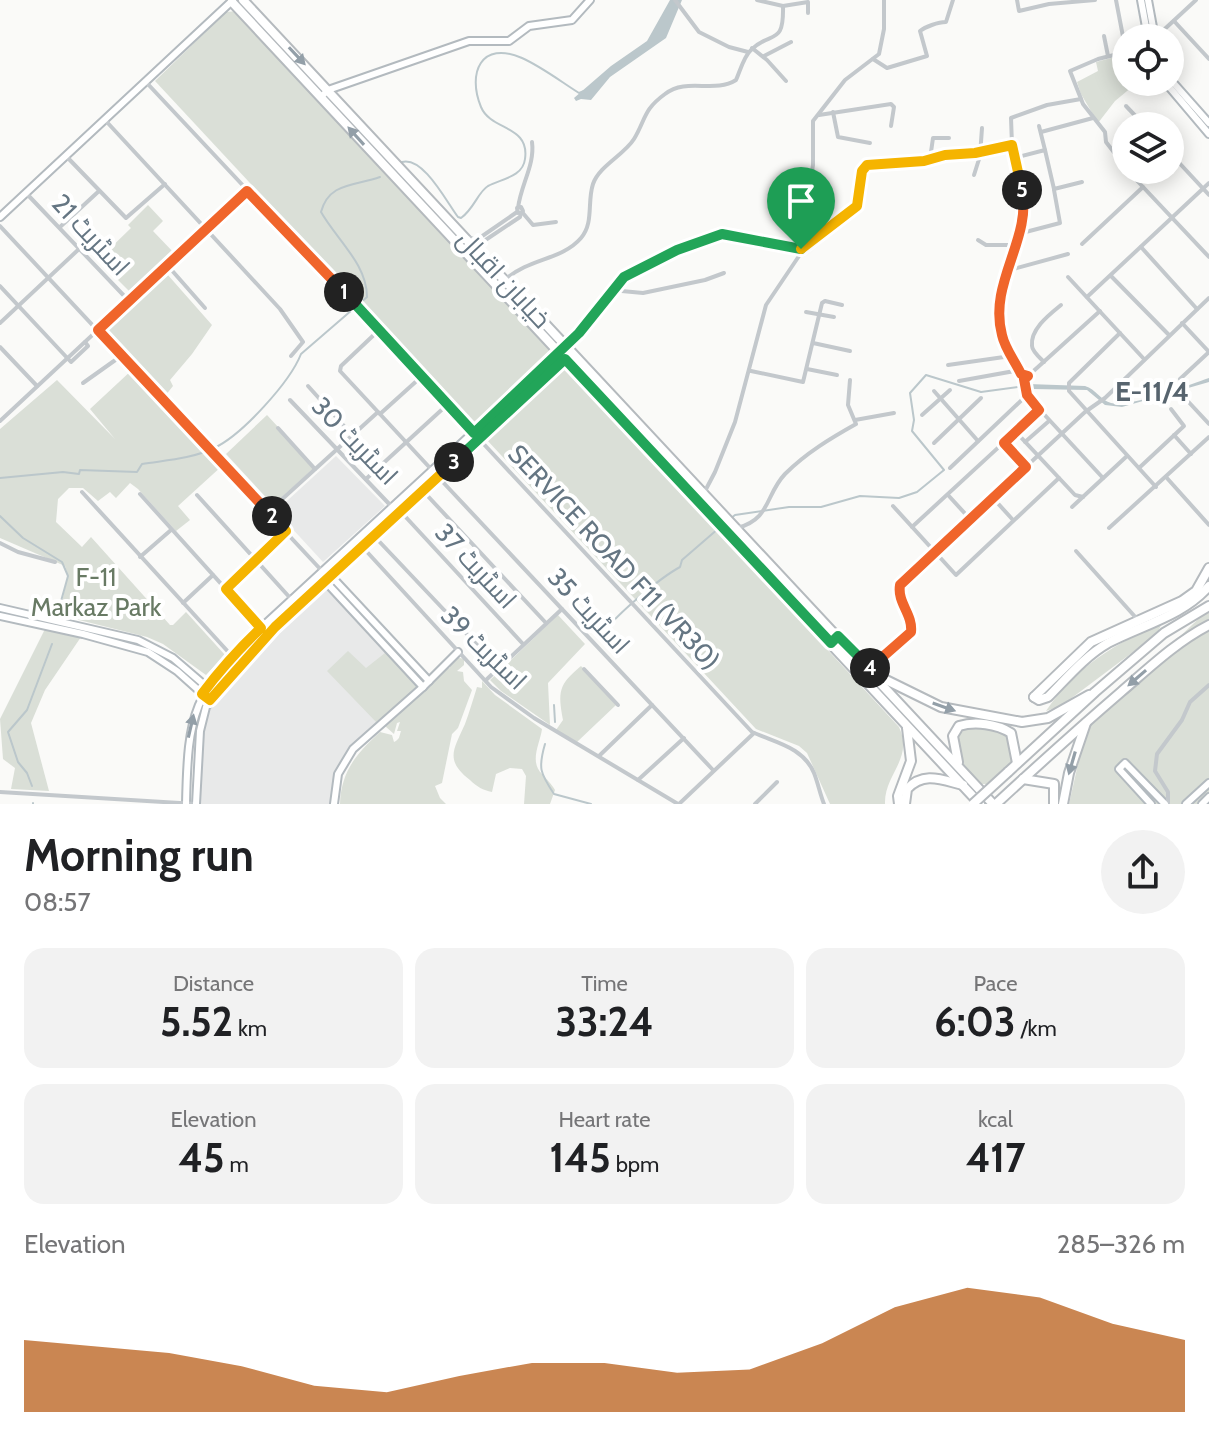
<!DOCTYPE html>
<meta charset="utf-8">
<style>
:root{--surface:#fff;--page:#f2f2f2;--text:#202124;--muted:#757577;--accent:#b45309}
body{margin:0;font-family:Cabin,Cairo,sans-serif;background:var(--page);color:var(--text);height:100vh;display:flex;flex-direction:column;font-size:30px;white-space:nowrap}
*{box-sizing:border-box;margin:0}
p{font-size:26px;color:var(--muted)}
.icon{flex:none;width:44px;height:44px;fill:none;stroke:currentColor;stroke-width:2;stroke-linecap:round;stroke-linejoin:round}
.map{position:relative;height:804px;overflow:hidden}
.drawer{display:flex;flex-direction:column;background:var(--surface);flex:1}
.drawer>*{flex:none}
.tools{position:absolute;left:1112px;top:24px;display:grid;gap:16px}
.tools a{display:grid;place-items:center;width:72px;height:72px;border-radius:50%;background:var(--surface);box-shadow:0 4px 20px #0003;font-size:40px}
.pin{position:absolute;display:grid;place-items:center;width:68px;height:68px;color:#fff;margin:-82px -34px;border-radius:50% 50% 50% 0;rotate:-45deg;box-shadow:0 0 8px #0007}
.pin .icon{rotate:45deg}
.km{position:absolute;width:40px;height:40px;margin:-20px;border-radius:50%;background:#222;color:#fff;font-size:22px;line-height:40px;text-align:center}
.round{display:grid;place-items:center;flex:none;width:84px;height:84px;border-radius:42px;background:var(--page)}
.head{display:flex;align-items:center;justify-content:space-between;height:136px;padding:0 24px}
h1{font-size:44px;font-weight:700;line-height:60px}
.figures{display:grid;grid-template-columns:repeat(3,1fr);gap:12px;height:136px;padding:8px 24px}
.figures div{display:grid;align-content:center;border-radius:20px;background:var(--page);text-align:center}
.figures b{font-size:40px;font-weight:700}
.figures small{font-size:22px;font-weight:400}
.figures p{font-size:22px}
.chart{height:224px;padding:16px 24px}
.chart p{display:flex;justify-content:space-between}
.chart svg{width:100%;height:144px;margin-top:8px;fill:var(--accent);opacity:.7}
.map>svg:first-child{display:block}
.built{fill:#e8e9e9}
.green{fill:#dadfd7}
.water{fill:#bbc7cb}
.lines{fill:none;stroke-linecap:round;stroke-linejoin:round}
.stream{stroke:#bbc7cb;stroke-width:2}
.secondary-casing{stroke:#b3babf;stroke-width:10}
.primary-casing{stroke:#b5babe;stroke-width:12}
.street{stroke:#c3c8cc;stroke-width:4}
.secondary{stroke:#fff;stroke-width:6}
.primary{stroke:#fff;stroke-width:8}
.primary-bridge-casing{stroke:#b5babe;stroke-width:12;stroke-linecap:butt}
.primary-bridge{stroke:#fff;stroke-width:8}
.oneway{fill:#939fa8}
.split-1-casing{stroke:#fff;stroke-width:16}
.split-2-casing{stroke:#fff;stroke-width:16}
.split-3-casing{stroke:#fff;stroke-width:16}
.split-4-casing{stroke:#fff;stroke-width:16}
.split-5-casing{stroke:#fff;stroke-width:16}
.split-6-casing{stroke:#fff;stroke-width:16}
.split-1{stroke:#22a559;stroke-width:10}
.split-2{stroke:#f0652b;stroke-width:10}
.split-3{stroke:#f5b400;stroke-width:10}
.split-4{stroke:#22a559;stroke-width:10}
.split-5{stroke:#f0652b;stroke-width:10}
.split-6{stroke:#f5b400;stroke-width:10}
.labels{text-anchor:middle;stroke-width:8;stroke-linejoin:round;paint-order:stroke}
.street-label{font-size:26px;fill:#657683;stroke:#fff}
.park-label{font-size:26px;fill:#687a64;stroke:#fff}
.neighbourhood-label{font-size:28px;font-weight:bold;fill:#57646e;stroke:#fff}
</style>
<div class="map">
<svg width="1209" height="804" viewBox="0 0 1209 804">
<rect width="100%" height="100%" fill="#fafaf8"/>
<!-- built -->
<g class="built">
<path d="M336,456l49,50 -62,56 -47,-51z"/>
<path d="M325,584l95,104 -63,61 -14,19 -6,15v21h-141l2,-63 12,-41 60,-67z"/>
</g>
<!-- green -->
<g class="green">
<path d="M237,11l315,340 -78,73 -319,-343 71,-69z"/>
<path d="M1126,54v28h12l-23,19 -17,22 -17,-29 -4,-12 21,-11 -2,-9z"/>
<path d="M148,205l15,16 -10,10 22,23 -43,40 -34,-34 33,-32 -3,-3z"/>
<path d="M167,274l45,51 -20,29 -22,26 3,6 -8,10 -60,-66z"/>
<path d="M566,367l333,360c15,32 -15,47 -14,77h-55l-23,-51 -8,-7 -43,-17 -270,-290z"/>
<path d="M133,369l90,96 -45,41 12,14 -14,11 -38,-42 -8,-6 -14,15 -6,-6 -12,9 -15,-13h-14l-11,11 -2,23 26,25 9,-10 79,88h3l13,-13 39,43 -19,20 -43,-31 -16,-7 -88,-22 9,-40 -3,-9 -65,-28v-109l57,-49 58,59 -25,-30z"/>
<path d="M267,415l48,52 -42,38 -47,-51z"/>
<path d="M1209,609v195h-140l18,-80z"/>
<path d="M558,615l27,29 -37,39 2,42 -49,-34 -11,-11z"/>
<path d="M1162,623l-5,11 -96,72 -15,5c29,-44 70,-68 116,-88z"/>
<path d="M45,629l38,5 -38,56 -14,33 18,68 -38,-2 4,-21 -12,-9 -3,-40z"/>
<path d="M348,651l18,17 19,-15 33,35 -40,36 -51,-53z"/>
<path d="M456,657l8,2v6l-7,6 6,1 1,9 8,9 -14,38 -6,6 -10,49 -7,3 5,12 6,6h-106c1,-33 17,-51 40,-72l12,3 2,7c6,-3 5,-5 7,-11h-4l3,-9 -3,1 -3,11 -9,-8 58,-57 7,-1 -1,-4z"/>
<path d="M581,666l35,39 -39,37 -21,-12 7,-10c-5,-28 -5,-35 18,-54z"/>
<path d="M482,681l13,14 47,34c-2,15 -13,32 0,45 5,6 9,9 13,16l-5,14h-26l2,-28 -4,-7 -12,-1 -14,6 -4,18c-9,-2 -15,-5 -22,-12 -26,-20 -16,-31 -5,-56 4,-11 8,-24 12,-37l5,1z"/>
<path d="M967,726l36,5 5,3 4,29 -20,21h-10c-18,-12 -29,-32 -24,-54z"/>
</g>
<!-- water -->
<g class="water">
<path d="M670,0h12l-16,38 -56,39 -19,23 -10,-1 -5,2 -2,-3 37,-32 36,-25z"/>
<path d="M1209,378v4l-87,25 -17,-2 -18,-15 -54,-1 -4,-1 -1,-4 57,2c11,3 15,14 26,17 19,5 77,-18 98,-25z"/>
</g>
<g class="lines">
<!-- stream -->
<g class="stream">
<path d="M402,162c21,-6 44,39 56,55l3,1c13,-9 17,-26 27,-32 13,-7 35,-9 37,-27 5,-34 -34,-28 -44,-52 -14,-34 0,-67 41,-49 20,9 38,23 57,35l5,-2"/>
<path d="M0,478l63,-6 16,2 1,-4 57,2 5,-8c25,-4 49,-5 72,-16 28,-13 76,-66 87,-94l66,-57c0,-33 -30,-57 -46,-85 8,-30 34,-26 59,-35"/>
<path d="M0,516l23,22 39,24 6,14 -10,36"/>
<path d="M730,519l5,-4 54,-8h32l39,-11 39,2 18,-6 27,-22 -32,-39 2,-11 -4,-27 16,-18 55,17 44,-6"/>
<path d="M604,632c14,-19 56,-54 76,-65l2,-7 37,-32"/>
<path d="M554,705l1,17"/>
<path d="M545,744c-7,24 -5,29 9,50l37,10"/>
<path d="M32,786l-5,-13 -9,-11 -10,-30 19,-22 25,-66"/>
<path d="M33,804v-1"/>
</g>
<defs>
<g id="secondary">
<path d="M1141,0l7,38"/>
<path d="M1148,0l7,38"/>
<path d="M1170,79l39,44"/>
<path d="M1165,82l44,52"/>
<path d="M321,97l7,-7 141,-49h40l20,-15 43,-6 18,-20"/>
<path d="M0,217l233,-217"/>
<path d="M331,576l98,105"/>
<path d="M326,582l97,105"/>
<path d="M0,608l138,32 35,18 42,36"/>
<path d="M0,616l83,18 65,18 29,19 28,25"/>
<path d="M186,804c2,-92 7,-112 75,-176l306,-282"/>
<path d="M196,804l4,-73 6,-24 15,-20 54,-60 127,-114 165,-157"/>
<path d="M334,804l4,-30 15,-25 70,-62 35,-35"/>
<path d="M1151,804l-32,-35 6,-6 40,41"/>
<path d="M1186,804l23,-21"/>
<path d="M1202,804l7,-7"/>
</g>
<g id="primary">
<path d="M243,0l750,804"/>
<path d="M232,2l748,802"/>
<path d="M878,676l63,31 81,15 26,-4 41,-23"/>
<path d="M1034,697l57,-55 91,-41 14,-10 13,-23"/>
<path d="M1034,697l5,3 9,-3c18,-18 37,-41 60,-54 34,-18 75,-27 101,-57"/>
<path d="M958,762l-5,-26 6,-10c16,-5 38,-2 52,7l6,30"/>
<path d="M1008,772l87,-80 69,-59 45,-27"/>
<path d="M1023,779l31,5v20"/>
<path d="M899,804l-1,-8 13,-35 -4,-33"/>
<path d="M905,804l2,-15c17,-18 35,-9 56,-4"/>
<path d="M996,804c41,-38 82,-75 125,-112 27,-23 55,-50 88,-67"/>
<path d="M1063,804l6,-31 17,-50"/>
</g>
</defs>
<!-- secondary casing -->
<use href="#secondary" class="secondary-casing"/>
<!-- primary casing -->
<use href="#primary" class="primary-casing"/>
<!-- street -->
<g class="street">
<path d="M675,0l24,32 30,15 19,5"/>
<path d="M1017,0l2,11 30,-7 46,-4"/>
<path d="M1116,0l9,47"/>
<path d="M783,6l25,-4v11"/>
<path d="M1174,21l35,38"/>
<path d="M1104,36l4,20"/>
<path d="M1155,38l41,-38"/>
<path d="M752,48l15,12 19,21"/>
<path d="M1126,52l-28,7 -28,12 13,33 22,28 1,10 20,26"/>
<path d="M764,56l27,-14"/>
<path d="M873,59l14,9 40,-12 -7,-25c5,-4 18,-9 26,-9l7,-22"/>
<path d="M145,81l329,351"/>
<path d="M1126,106l19,20"/>
<path d="M833,112l5,25 32,6"/>
<path d="M819,115l72,-11 3,3 -3,19"/>
<path d="M105,120l175,189 23,33 -12,14"/>
<path d="M1039,126l6,24"/>
<path d="M1041,132l52,-14"/>
<path d="M1170,153l39,42"/>
<path d="M66,156l60,62 39,-34"/>
<path d="M1014,158l31,-8 9,39 28,-7"/>
<path d="M930,159l3,-21h16"/>
<path d="M1127,170l82,87"/>
<path d="M974,175l6,-19 2,-28"/>
<path d="M26,193l103,108"/>
<path d="M521,207l2,4 -5,2 -1,-5z"/>
<path d="M518,208c3,-24 17,-43 14,-66"/>
<path d="M522,212l11,13 23,-3"/>
<path d="M0,226l323,346"/>
<path d="M60,227l39,-36"/>
<path d="M1018,234l42,-11 -6,-33"/>
<path d="M467,238l11,1 39,-27"/>
<path d="M978,240l8,5h28"/>
<path d="M1082,244l61,-57"/>
<path d="M1141,247l56,62"/>
<path d="M478,249l3,-6 39,-26 1,-4"/>
<path d="M168,266l37,42"/>
<path d="M1006,271l62,-17"/>
<path d="M1111,276l58,59"/>
<path d="M1068,277l76,82"/>
<path d="M506,279c24,-21 56,-19 75,-41 13,-15 6,-36 12,-54 6,-18 31,-29 41,-45 12,-20 9,-29 31,-45 22,-17 49,0 71,-14 4,-9 8,-24 15,-30 20,-20 33,-3 32,-44l-26,-6"/>
<path d="M0,286l71,76 17,-16 -3,-4"/>
<path d="M611,290l32,3 62,-13 19,-7"/>
<path d="M1087,297l122,-114"/>
<path d="M806,312l28,5"/>
<path d="M0,323l79,-74"/>
<path d="M1182,323l27,29"/>
<path d="M378,331l-37,35 -1,5 91,98"/>
<path d="M1120,333l-51,50v8l87,96"/>
<path d="M813,343l37,8"/>
<path d="M567,346l36,-41 17,-25 57,-30 45,-16 79,15 56,-43 5,-35 5,-6 57,-4 21,-6 30,-2 37,-8"/>
<path d="M0,347l37,39"/>
<path d="M1044,362c-4,-4 -12,-11 -12,-16 -2,-17 18,-32 29,-41"/>
<path d="M948,365l63,-9"/>
<path d="M807,369l30,6"/>
<path d="M751,371l52,11 19,-79 3,-2 17,4"/>
<path d="M1027,376l-3,5 5,17 74,80"/>
<path d="M1028,376l-7,-2 -17,-31 -5,-24 2,-29 23,-84 -12,-61 -1,-27 36,-13 34,-6"/>
<path d="M1028,376l72,-65"/>
<path d="M1180,379l29,-27"/>
<path d="M959,381l61,-11"/>
<path d="M83,383l38,-27"/>
<path d="M308,386l45,50"/>
<path d="M934,391l44,50"/>
<path d="M1183,396l26,28"/>
<path d="M290,400l103,108"/>
<path d="M380,414l41,-37"/>
<path d="M922,415l28,-25"/>
<path d="M855,420l39,-7"/>
<path d="M0,421l247,-230"/>
<path d="M278,428l37,41"/>
<path d="M1016,432l59,63 8,2"/>
<path d="M1174,435l17,19"/>
<path d="M479,439l273,293c24,11 51,15 62,41 4,10 6,21 10,31"/>
<path d="M1025,442l24,-21"/>
<path d="M934,443l47,-45"/>
<path d="M1004,443l22,24"/>
<path d="M950,468l77,-73"/>
<path d="M1139,468l45,-42 -13,-17"/>
<path d="M1166,477l43,48"/>
<path d="M366,479l82,-75"/>
<path d="M440,479l273,291"/>
<path d="M82,492l150,164"/>
<path d="M424,492l122,131"/>
<path d="M704,493l11,-21 20,-50 31,-117 33,-49 14,-91v-44l32,-41 34,-26 5,-25v-29"/>
<path d="M140,494l121,134"/>
<path d="M197,495l95,105"/>
<path d="M948,495l22,24"/>
<path d="M993,498l20,22"/>
<path d="M893,506l63,69 103,-97"/>
<path d="M1072,507l55,-51"/>
<path d="M268,512l110,-100"/>
<path d="M402,513l121,131"/>
<path d="M912,527l127,-117"/>
<path d="M737,528c34,-9 28,-33 48,-54 21,-21 46,-36 71,-50l-8,-19 2,-25"/>
<path d="M1109,528l100,-91"/>
<path d="M375,537l124,131"/>
<path d="M357,541l134,146 43,31 144,86"/>
<path d="M0,543l18,9 37,10"/>
<path d="M1076,551l62,69"/>
<path d="M140,557l31,-27"/>
<path d="M226,589l60,-58"/>
<path d="M183,603l30,-28"/>
<path d="M584,669l34,36"/>
<path d="M869,669l42,-37v-11l-12,-29 5,-12 181,-168 20,-14 104,-100"/>
<path d="M486,680l76,-71"/>
<path d="M599,756l53,-51"/>
<path d="M638,780l46,-42"/>
<path d="M0,792l196,12"/>
<path d="M679,804l75,-71"/>
<path d="M755,804l22,-22"/>
<path d="M1168,804v-12l-13,-21 2,-17 25,-34 8,-18 19,-17"/>
</g>
<!-- secondary -->
<use href="#secondary" class="secondary"/>
<!-- primary -->
<use href="#primary" class="primary"/>
<defs>
<path id="primary-bridge" d="M973,804l35,-32"/>
</defs>
<!-- primary-bridge casing -->
<use href="#primary-bridge" class="primary-bridge-casing"/>
<!-- primary-bridge -->
<use href="#primary-bridge" class="primary-bridge"/>
</g>
<!-- one-way arrows -->
<defs><path id="oneway-solid" d="M-6-.8H1V-3.2L6.5 0L1 3.2V.8H-6Z" transform="scale(2)"/></defs>
<g class="oneway">
<use href="#oneway-solid" transform="translate(297 56) rotate(47)"/>
<use href="#oneway-solid" transform="translate(356 136) rotate(-132)"/>
<use href="#oneway-solid" transform="translate(1137 678) rotate(139)"/>
<use href="#oneway-solid" transform="translate(944 707) rotate(19)"/>
<use href="#oneway-solid" transform="translate(191 726) rotate(-77)"/>
<use href="#oneway-solid" transform="translate(1072 763) rotate(106)"/>
</g>
<g class="lines">
<defs>
<path id="split-1" d="M344,292l130,141 105,-100 45,-56 53,-27 45,-16 79,15"/>
<path id="split-2" d="M272,516l-174,-186 149,-139 97,101"/>
<path id="split-3" d="M272,516l14,15 -60,58 35,39c-22,21 -41,42 -59,66l8,6 65,-73 179,-165"/>
<path id="split-4" d="M454,462l111,-103 266,284 7,-7 32,32"/>
<path id="split-5" d="M870,668l41,-36c2,-18 -14,-29 -11,-47l126,-118 -22,-24 35,-33 -12,-15 -3,-16 4,-3 -7,-2c-6,-13 -16,-25 -19,-39 -14,-52 30,-96 20,-145"/>
<path id="split-6" d="M801,249l56,-43 5,-35 5,-6 57,-4 21,-6 30,-2 37,-8 10,45"/>
</defs>
<!-- split-1 casing -->
<use href="#split-1" class="split-1-casing"/>
<!-- split-2 casing -->
<use href="#split-2" class="split-2-casing"/>
<!-- split-3 casing -->
<use href="#split-3" class="split-3-casing"/>
<!-- split-4 casing -->
<use href="#split-4" class="split-4-casing"/>
<!-- split-5 casing -->
<use href="#split-5" class="split-5-casing"/>
<!-- split-6 casing -->
<use href="#split-6" class="split-6-casing"/>
<!-- split-1 -->
<use href="#split-1" class="split-1"/>
<!-- split-2 -->
<use href="#split-2" class="split-2"/>
<!-- split-3 -->
<use href="#split-3" class="split-3"/>
<!-- split-4 -->
<use href="#split-4" class="split-4"/>
<!-- split-5 -->
<use href="#split-5" class="split-5"/>
<!-- split-6 -->
<use href="#split-6" class="split-6"/>
</g>
<g class="labels">
<!-- street labels -->
<g class="street-label">
<text transform="translate(91 235) rotate(47)" y="9">اسٹریٹ 21</text>
<text transform="translate(504 279) rotate(47)" y="9">خیابان اقبال</text>
<text transform="translate(355 441) rotate(46)" y="9">اسٹریٹ 30</text>
<text transform="translate(614 557) rotate(47)" y="9">SERVICE ROAD F11 (VR30)</text>
<text transform="translate(476 566) rotate(47)" y="9">اسٹریٹ 37</text>
<text transform="translate(589 611) rotate(47)" y="9">اسٹریٹ 35</text>
<text transform="translate(484 648) rotate(44)" y="9">اسٹریٹ 39</text>
</g>
<!-- park labels -->
<g class="park-label">
<text x="96" y="586">F-11<tspan x="96" dy="30">Markaz Park</tspan></text>
</g>
<!-- neighbourhood labels -->
<g class="neighbourhood-label">
<text x="1152" y="401">E-11/4</text>
</g>
</g>
</svg>
<div class="tools">
<a><svg class="icon" aria-label="locate" viewBox="0 0 24 24"><circle cx="12" cy="12" r="6"/><path d="M12 2v4M12 18v4M2 12h4M18 12h4"/></svg></a>
<a><svg class="icon" aria-label="layers" viewBox="0 0 24 24"><path d="M12 4l9 5-9 5-9-5zM3 14l9 5 9-5"/></svg></a>
</div>
<div class="pin" style="left:801px;top:249px;background:#1e9e55"><svg class="icon" aria-label="arrive" viewBox="0 0 24 24"><path d="M6 21V4h12l-3 4 3 4H6"/></svg></div>
<b class="km" style="left:344px;top:292px">1</b>
<b class="km" style="left:272px;top:516px">2</b>
<b class="km" style="left:454px;top:462px">3</b>
<b class="km" style="left:870px;top:668px">4</b>
<b class="km" style="left:1022px;top:190px">5</b>
</div>
<section class="drawer">
<div class="head"><div><h1>Morning run</h1><p>08:57</p></div><a class="round"><svg class="icon" aria-label="share" viewBox="0 0 24 24"><path d="M12 15V3M7 8l5-5 5 5M5 13v7h14v-7"/></svg></a></div>
<div class="figures">
<div><p>Distance</p><b>5.52<small> km</small></b></div>
<div><p>Time</p><b>33:24</b></div>
<div><p>Pace</p><b>6:03<small> /km</small></b></div>
</div>
<div class="figures">
<div><p>Elevation</p><b>45<small> m</small></b></div>
<div><p>Heart rate</p><b>145<small> bpm</small></b></div>
<div><p>kcal</p><b>417</b></div>
</div>
<div class="chart"><p><span>Elevation</span>285–326 m</p>
<svg viewBox="0 0 160 44" preserveAspectRatio="none"><path d="M0 44V22L10 24L20 26L30 30L40 36L50 38L60 33L70 29L80 29L90 32L100 31L110 23L120 12L130 6L140 9L150 17L160 22V44z"/></svg>
</div>
</section>
